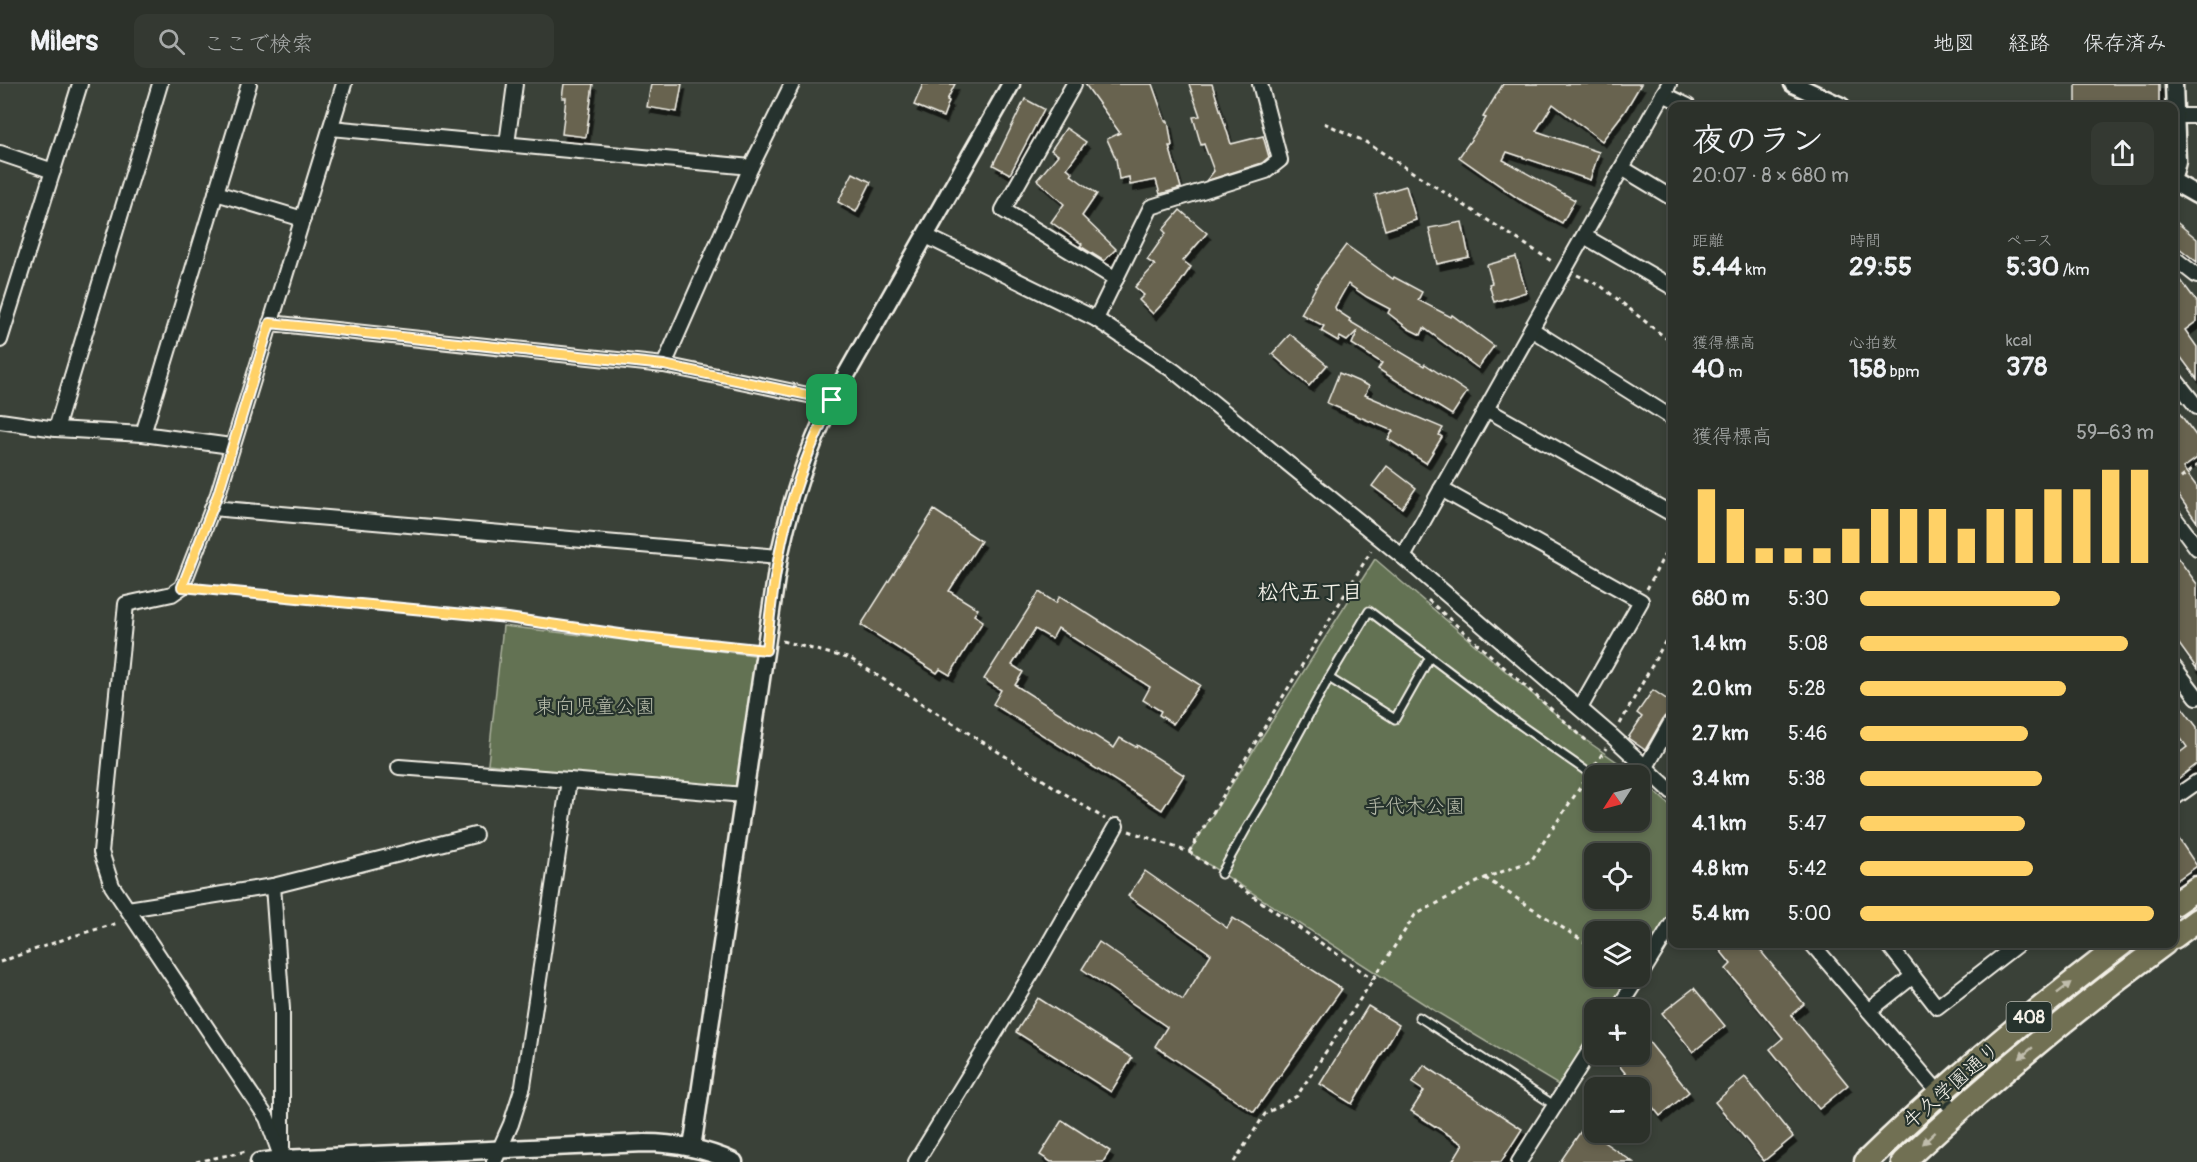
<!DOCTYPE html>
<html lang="ja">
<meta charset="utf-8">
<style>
:root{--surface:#2c312a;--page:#343932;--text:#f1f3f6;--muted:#a6a9a8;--line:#484c47;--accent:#ffd166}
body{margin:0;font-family:Pangolin,"Klee One",sans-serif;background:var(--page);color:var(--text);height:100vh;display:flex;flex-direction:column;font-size:22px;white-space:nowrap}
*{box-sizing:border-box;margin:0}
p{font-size:20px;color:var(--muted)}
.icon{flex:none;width:33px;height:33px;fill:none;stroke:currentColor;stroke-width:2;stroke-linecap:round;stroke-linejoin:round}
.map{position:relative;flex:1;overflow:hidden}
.details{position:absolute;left:1668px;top:18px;width:510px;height:846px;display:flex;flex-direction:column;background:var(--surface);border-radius:12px;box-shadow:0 3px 9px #0003,0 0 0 2px var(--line)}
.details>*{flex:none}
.needle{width:39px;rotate:234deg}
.tools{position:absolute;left:1584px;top:681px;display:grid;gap:12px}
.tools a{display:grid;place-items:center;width:66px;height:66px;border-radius:12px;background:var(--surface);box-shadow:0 3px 9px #0003,0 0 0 2px var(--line);font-size:30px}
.pin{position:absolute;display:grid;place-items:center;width:51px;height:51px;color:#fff;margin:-26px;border-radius:12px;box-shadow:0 3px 9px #0006}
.round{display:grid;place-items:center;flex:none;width:63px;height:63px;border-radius:12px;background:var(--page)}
.overview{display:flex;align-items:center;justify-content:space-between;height:102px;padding:0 24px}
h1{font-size:33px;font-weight:700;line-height:45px}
.stats{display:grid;grid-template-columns:repeat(3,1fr);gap:9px;height:102px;padding:6px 24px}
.stats div{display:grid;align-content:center}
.stats b{font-size:26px;font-weight:700}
.stats small{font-size:16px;font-weight:400}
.stats p{font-size:16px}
.chart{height:168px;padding:12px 24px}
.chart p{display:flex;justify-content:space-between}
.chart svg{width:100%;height:108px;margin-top:6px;stroke:var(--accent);stroke-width:6}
ul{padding:0 24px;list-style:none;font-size:20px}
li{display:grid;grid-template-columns:96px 72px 1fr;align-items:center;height:45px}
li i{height:15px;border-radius:8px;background:var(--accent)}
header{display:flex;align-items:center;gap:36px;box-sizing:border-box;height:84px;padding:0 30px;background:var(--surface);border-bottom:2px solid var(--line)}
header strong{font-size:28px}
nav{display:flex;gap:33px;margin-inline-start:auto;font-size:21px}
.search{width:420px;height:54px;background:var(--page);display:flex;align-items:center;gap:15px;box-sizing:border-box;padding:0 21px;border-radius:12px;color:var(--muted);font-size:22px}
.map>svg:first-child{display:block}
.green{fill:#637253;stroke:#acb29e;stroke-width:1.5;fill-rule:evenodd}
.building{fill:#676350;stroke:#f4f1e8;stroke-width:1.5;filter:url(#shadow)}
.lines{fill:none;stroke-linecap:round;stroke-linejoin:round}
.service-casing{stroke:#f4f1e8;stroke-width:11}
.minor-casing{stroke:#f4f1e8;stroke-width:18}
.tertiary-casing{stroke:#f4f1e8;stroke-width:21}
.trunk-casing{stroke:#f4f1e8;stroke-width:27}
.path{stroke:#f4f1e8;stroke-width:3;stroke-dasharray:4.5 4.5;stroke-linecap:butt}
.service{stroke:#26332d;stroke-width:7}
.minor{stroke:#26332d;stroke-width:14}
.tertiary{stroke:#26332d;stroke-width:16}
.trunk{stroke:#716f52;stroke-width:22}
.oneway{fill:#c0bdac}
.route-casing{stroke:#fff;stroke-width:12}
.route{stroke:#ffd166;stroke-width:8}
.labels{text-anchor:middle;stroke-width:4.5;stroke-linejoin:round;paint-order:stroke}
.shield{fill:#26332d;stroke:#b6b8b0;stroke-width:1.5}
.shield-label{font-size:18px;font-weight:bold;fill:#f4f1e8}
.park-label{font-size:20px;fill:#babeac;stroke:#26332d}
.street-label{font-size:20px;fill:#f4f1e8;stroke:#26332d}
.neighbourhood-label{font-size:21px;font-weight:bold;fill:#f4f1e8;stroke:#26332d}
</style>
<header>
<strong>Milers</strong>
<div class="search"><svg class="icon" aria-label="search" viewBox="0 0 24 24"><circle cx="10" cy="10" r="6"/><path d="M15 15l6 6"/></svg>ここで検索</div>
<nav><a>地図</a><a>経路</a><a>保存済み</a></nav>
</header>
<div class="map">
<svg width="2197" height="1078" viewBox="0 0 2197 1078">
<defs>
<filter id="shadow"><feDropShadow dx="3.5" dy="6" stdDeviation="0" flood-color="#0009"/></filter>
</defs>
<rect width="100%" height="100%" fill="#3a4138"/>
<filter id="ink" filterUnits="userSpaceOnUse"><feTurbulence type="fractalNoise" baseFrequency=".0167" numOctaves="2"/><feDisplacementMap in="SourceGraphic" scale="12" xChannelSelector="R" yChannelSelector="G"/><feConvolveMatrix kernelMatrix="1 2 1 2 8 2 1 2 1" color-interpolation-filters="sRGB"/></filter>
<g filter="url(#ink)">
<!-- green -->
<g class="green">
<path d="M1375,475l212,182 49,34 -42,1v44h46v-41l32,28v101l-32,55v-31h-46v44l38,1 -20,32 -18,1v29l-29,50 -130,-78 -246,-159zM1594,770h46v44h-46z"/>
<path d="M503,542l252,29 -16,137 -251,-28z"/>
</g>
<!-- building -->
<g class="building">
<path d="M564,0h29l-7,53 -24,-3 4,-36h-4z"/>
<path d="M651,0h31l-5,28 -30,-5z"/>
<path d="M923,0h32l-8,16 2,1 -6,16 -29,-12z"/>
<path d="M1085,0h67l13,37h3l4,25h-3l12,42 -21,6 -4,-14 -26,5 -1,-8 -10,2 -3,-20 -9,-20 13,-6z"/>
<path d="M1189,0h23l19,60 32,-8 6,21 -7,6 -56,18 8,-10 -10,-27 -3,1 -8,-28 7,-1z"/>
<path d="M1503,0h138l-16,27 -23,30 -49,-37 -17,27 63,21 -9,28 -83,-28 -4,8 72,40 -13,23 -43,-24 -60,-42 27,-39 -3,-1z"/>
<rect x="2076" y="0" width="83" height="22"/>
<path d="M1025,15l19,10 -34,65 -17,-9z"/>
<path d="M1066,44l20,14 -19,26 6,5 -2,2 26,19 -15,22 34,33 -12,12 -24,-15 2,-2 -31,-22 13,-18 -27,-24 21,-25 -7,-5z"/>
<path d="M853,89l18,9 -15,30 -18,-10z"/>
<path d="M1406,102l10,34 -31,10 -10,-35z"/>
<path d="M1180,126l27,23 -24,28 8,6 -16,23 -22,24 -14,-14 5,-5 -9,-8 20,-22 -8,-5 19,-27 -3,-3z"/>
<path d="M2174,136l23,19v23l-23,-18z"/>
<path d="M1462,138l7,35 -32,7 -8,-36z"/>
<path d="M1346,161l47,34 1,-2 28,15 -4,8 33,17 1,-2 42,31 -16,22 -54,-40 -3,7 -12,-6 -21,-16 2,-4 -23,-12 -19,-13 -13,23 1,3 14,9 -1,2 75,45 1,-2 42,28 -15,23 -74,-46 4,-6 -30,-19 6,-14 -11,11 -7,-4 -2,4 -17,-10 3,-5 -23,-12 19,-34z"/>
<path d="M1516,173l10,35 -32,10 -5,-18 3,-1 -5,-18z"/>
<path d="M2174,187l23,31v19l-12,9 12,17v32l-23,-31z"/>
<path d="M1290,250l37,31 -18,21 -37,-32z"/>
<path d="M1339,289l30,13 -4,9 78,33 -4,7 3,2 -16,26 -38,-24 5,-8 -66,-28z"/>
<path d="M2174,322l23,31v21l-14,10 14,19v35l-23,-33z"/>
<path d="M1387,382l29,22 -14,20 -30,-22z"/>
<path d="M934,426l47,31 -32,50 29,18 -4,6 9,6 -33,54 -10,-6 -3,4 -76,-48z"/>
<path d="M2174,469l23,31v85l-23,-32z"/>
<path d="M1039,508l17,11 4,-7 140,89 -27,39 -14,-9 2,-4 -18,-11 7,-13 -92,-59 -6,11 -17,-10 -23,36 11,7 -8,13 99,63 6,-10 16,9 1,-2 47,30 -22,35 -169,-106 8,-14 -17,-11z"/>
<path d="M1653,606l19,13v9l-8,5 -19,33 -17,-12 14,-21 -5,-4z"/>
<path d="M2174,613l23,30v37l-23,18v-25l13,-10 -13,-18z"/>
<path d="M2174,748l23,34 -23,16z"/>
<path d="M1145,787l82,57 6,-10 109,71 -88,123 -99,-66 12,-19 -85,-58 17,-27 84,58 28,-46 -83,-58z"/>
<path d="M1715,860h40l49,60 -13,11 57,70 -29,24 -49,-60 13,-11 -57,-69 5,-5z"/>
<path d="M1694,904l31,38 -32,26 -31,-39z"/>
<path d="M1038,914l94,60 -21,34 -95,-60z"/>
<path d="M1368,922l31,19 -47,79 -32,-20z"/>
<path d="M1640,947l49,61 -29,24 -20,-25v-3h-3l-27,-34h30z"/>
<path d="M1424,981l98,64 -21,33h-49l11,-18 -52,-33 13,-20 -12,-8z"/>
<path d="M1745,993l48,60 -29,24 -49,-59z"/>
<path d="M1062,1036l48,31 -7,11h-52l-11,-7z"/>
<path d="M1583,1044l50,34h-73z"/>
</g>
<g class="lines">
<defs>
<g id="service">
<path d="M1329,594l66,41 35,-62"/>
<path d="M1221,790l24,-43 26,-43 12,-26 46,-84 40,-67 147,111 73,51"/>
<path d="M1419,933l135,88"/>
</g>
<g id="minor">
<path d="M1074,0l-71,126 113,69"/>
<path d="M1663,10l25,12"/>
<path d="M2176,32h21"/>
<path d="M331,44l420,39"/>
<path d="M507,60l8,-60"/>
<path d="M0,69l53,18"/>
<path d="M1622,84l50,30"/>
<path d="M216,109l87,26"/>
<path d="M926,152l170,83 78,52 229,186 210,180 59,55"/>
<path d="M1584,152l88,51"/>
<path d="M2174,174l23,18"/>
<path d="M1096,235l55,-112 115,-36 14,-11 -20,-76"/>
<path d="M270,239l394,42 168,35"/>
<path d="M1531,245l141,89"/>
<path d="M0,256l80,-256"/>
<path d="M664,281l87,-198 41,-83"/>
<path d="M2174,294l23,29"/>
<path d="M1486,325l186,105"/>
<path d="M0,337l56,8 87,5 88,12"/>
<path d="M56,345l104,-345"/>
<path d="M143,350l106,-350"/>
<path d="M1441,405l200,112 -61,107"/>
<path d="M212,424l567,49"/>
<path d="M2174,433l23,31"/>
<path d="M1403,473l266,-473"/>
<path d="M2174,583l23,30"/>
<path d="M399,683l170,13"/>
<path d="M1646,683l26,-46"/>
<path d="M2174,714l23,-16"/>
<path d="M273,802l202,-51"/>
<path d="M128,825l145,-23 9,123v139"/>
<path d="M1812,860l144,169"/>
<path d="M1888,860l49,63 81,-63"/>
<path d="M1640,892l32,-52"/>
<path d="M1617,926l22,-34"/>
<path d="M1869,927l44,-35"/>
<path d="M282,1075l-15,-41 -155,-232 -11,-34 25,-248 46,-10 10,-7 36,-93 126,-410"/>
<path d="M494,1078l17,-38 12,-38 46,-306 175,15"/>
<path d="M916,1078l120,-196 80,-140"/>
<path d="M1519,1078l75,-118"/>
</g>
<g id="tertiary">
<path d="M1793,0l48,22"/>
<path d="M2174,90l3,-13 -3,-77"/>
<path d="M2174,98l23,13"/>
<path d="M692,1064l87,-591c12,-58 28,-104 53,-157l179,-316"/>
<path d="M259,1078l23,-3 363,-16c31,0 60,6 89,19"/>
</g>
<g id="trunk">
<path d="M2174,820l23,-16"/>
<path d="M2174,853l23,-17"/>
<path d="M1866,1078c81,-79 167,-150 256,-218"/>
<path d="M1903,1078c83,-78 170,-151 261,-218"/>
</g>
</defs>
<!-- service casing -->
<use href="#service" class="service-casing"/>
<!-- minor casing -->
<use href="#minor" class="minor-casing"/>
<!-- tertiary casing -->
<use href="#tertiary" class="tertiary-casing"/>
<!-- trunk casing -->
<use href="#trunk" class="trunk-casing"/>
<!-- path -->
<g class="path">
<path d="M1324,39l40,18 189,121"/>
<path d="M1577,191l24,11 71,57"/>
<path d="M2174,400l23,-19"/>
<path d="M195,504l313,30 126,18 115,12"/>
<path d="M1647,505l25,-49"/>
<path d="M1428,516l159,141"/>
<path d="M782,557l69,18 254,160"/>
<path d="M1620,640l52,-95"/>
<path d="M1595,681l11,-17"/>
<path d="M1129,747l60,21 24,16"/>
<path d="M1189,768l182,-301"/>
<path d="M1485,794l109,70"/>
<path d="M1231,797l142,98"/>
<path d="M0,878l70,-25 48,-14"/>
<path d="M196,1078l51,-11"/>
<path d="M1234,1078l31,-48 32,-18 118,-181 70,-37 46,-17 52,-78"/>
</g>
<!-- service -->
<use href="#service" class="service"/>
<!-- minor -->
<use href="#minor" class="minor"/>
<!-- tertiary -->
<use href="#tertiary" class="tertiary"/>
<!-- trunk -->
<use href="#trunk" class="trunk"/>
</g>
<!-- one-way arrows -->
<defs><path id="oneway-solid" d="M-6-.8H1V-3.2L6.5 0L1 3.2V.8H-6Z" transform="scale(1.5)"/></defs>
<g class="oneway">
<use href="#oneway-solid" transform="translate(2064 904) rotate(-38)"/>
<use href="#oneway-solid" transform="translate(2026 969) rotate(140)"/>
<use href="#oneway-solid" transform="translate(1929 1054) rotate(137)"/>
</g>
</g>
<g class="lines" filter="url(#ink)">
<defs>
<path id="route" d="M270,239l394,42 168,35c-16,35 -32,71 -42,108 -13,46 -19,95 -24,142l-132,-14 -126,-18 -326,-31 36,-93z"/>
</defs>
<!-- route casing -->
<use href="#route" class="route-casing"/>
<!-- route -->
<use href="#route" class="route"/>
</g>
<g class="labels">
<!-- shield labels -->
<rect class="shield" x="2006.5" y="918" width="45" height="30" rx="4.5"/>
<g class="shield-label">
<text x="2029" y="939">408</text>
</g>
<!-- park labels -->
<g class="park-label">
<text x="595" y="629">東向児童公園</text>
<text x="1415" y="729">手代木公園</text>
</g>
<!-- street labels -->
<g class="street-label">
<text transform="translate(1951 1001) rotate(-41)" y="7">牛久学園通り</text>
</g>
<!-- neighbourhood labels -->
<g class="neighbourhood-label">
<text x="1310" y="515">松代五丁目</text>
</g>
</g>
</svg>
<div class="tools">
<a><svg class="needle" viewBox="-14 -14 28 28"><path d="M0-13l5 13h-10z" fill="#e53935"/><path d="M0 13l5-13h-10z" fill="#a6a9a8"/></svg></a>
<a><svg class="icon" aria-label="locate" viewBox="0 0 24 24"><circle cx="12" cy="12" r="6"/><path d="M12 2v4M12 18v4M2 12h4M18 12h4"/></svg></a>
<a><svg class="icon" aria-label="layers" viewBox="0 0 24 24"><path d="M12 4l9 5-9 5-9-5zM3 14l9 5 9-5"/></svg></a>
<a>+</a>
<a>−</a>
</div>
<div class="pin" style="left:832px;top:316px;background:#1e9e55"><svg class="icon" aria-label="arrive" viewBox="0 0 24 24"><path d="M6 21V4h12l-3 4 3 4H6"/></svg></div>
<section class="details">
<div class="overview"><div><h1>夜のラン</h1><p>20:07 · 8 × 680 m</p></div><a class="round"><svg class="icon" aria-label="share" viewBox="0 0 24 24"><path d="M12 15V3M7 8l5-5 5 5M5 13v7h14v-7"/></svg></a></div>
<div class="stats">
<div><p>距離</p><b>5.44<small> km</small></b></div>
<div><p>時間</p><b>29:55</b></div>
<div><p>ペース</p><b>5:30<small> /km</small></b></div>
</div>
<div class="stats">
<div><p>獲得標高</p><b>40<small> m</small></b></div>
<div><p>心拍数</p><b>158<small> bpm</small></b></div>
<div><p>kcal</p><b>378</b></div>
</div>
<div class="chart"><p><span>獲得標高</span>59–63 m</p>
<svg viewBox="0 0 160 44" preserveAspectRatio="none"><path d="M5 44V14M15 44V22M25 44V38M35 44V38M45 44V38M55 44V30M65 44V22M75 44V22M85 44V22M95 44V30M105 44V22M115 44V22M125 44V14M135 44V14M145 44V6M155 44V6"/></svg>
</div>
<ul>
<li><b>680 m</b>5:30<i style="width:68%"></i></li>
<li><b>1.4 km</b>5:08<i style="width:91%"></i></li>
<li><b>2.0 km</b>5:28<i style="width:70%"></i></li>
<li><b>2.7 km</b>5:46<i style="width:57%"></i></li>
<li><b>3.4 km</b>5:38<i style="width:62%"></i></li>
<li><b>4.1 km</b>5:47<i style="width:56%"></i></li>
<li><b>4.8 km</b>5:42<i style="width:59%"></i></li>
<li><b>5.4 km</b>5:00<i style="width:100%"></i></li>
</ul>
</section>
</div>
